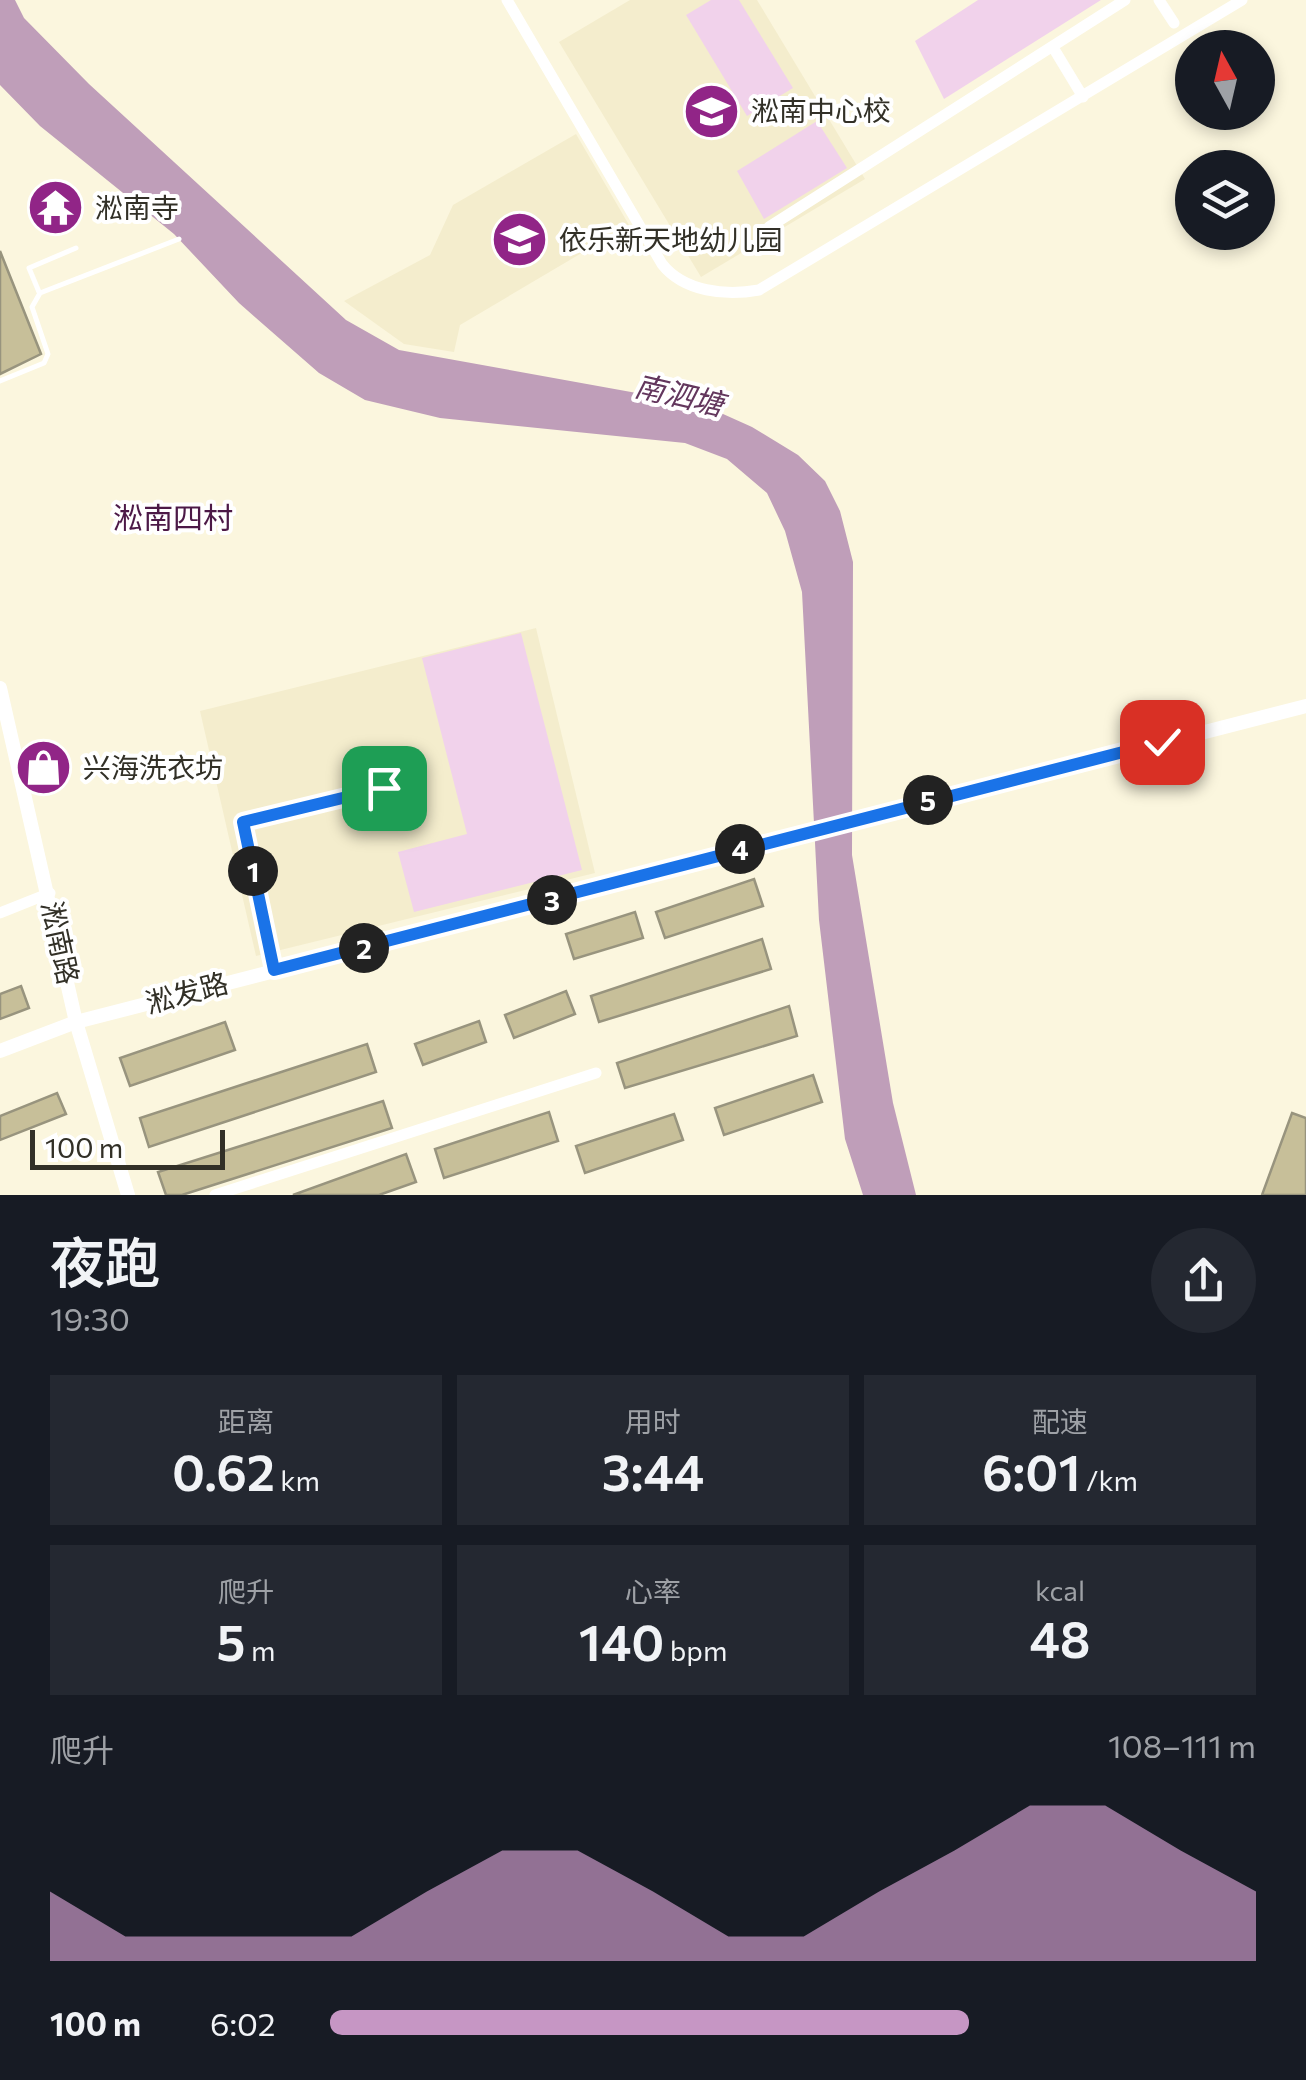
<!DOCTYPE html>
<html lang="zh">
<meta charset="utf-8">
<style>
:root{--surface:#171b24;--page:#242831;--text:#f1f3f6;--muted:#9ea1a6;--accent:#c696c4}
body{margin:0;font-family:Commissioner,"Noto Sans SC",sans-serif;background:var(--page);color:var(--text);height:100vh;display:flex;flex-direction:column;font-size:38px;white-space:nowrap}
*{box-sizing:border-box;margin:0}
p{font-size:32px;color:var(--muted)}
.icon{flex:none;width:55px;height:55px;fill:none;stroke:currentColor;stroke-width:2;stroke-linecap:round;stroke-linejoin:round}
.map{position:relative;height:1195px;overflow:hidden}
.side{display:flex;flex-direction:column;background:var(--surface);flex:1}
.side>*{flex:none}
.needle{width:65px;rotate:352deg}
.controls{position:absolute;left:1175px;top:30px;display:grid;gap:20px}
.controls a{display:grid;place-items:center;width:100px;height:100px;border-radius:50%;background:var(--surface);box-shadow:0 5px 15px #0003;font-size:50px}
.scale{position:absolute;left:30px;bottom:25px;width:195px;box-sizing:border-box;padding-left:10px;border:5px solid #323027;border-top:0;font-size:28px;line-height:35px;white-space:nowrap;color:#323027;-webkit-text-stroke:8px #fff;paint-order:stroke}
.pin{position:absolute;display:grid;place-items:center;width:85px;height:85px;color:#fff;margin:-42px;border-radius:20px;box-shadow:0 5px 15px #0006}
.km{position:absolute;width:50px;height:50px;margin:-25px;border-radius:50%;background:#222;color:#fff;font-size:28px;line-height:50px;text-align:center}
.round{display:grid;place-items:center;flex:none;width:105px;height:105px;border-radius:52px;background:var(--page)}
.head{display:flex;align-items:center;justify-content:space-between;height:170px;padding:0 50px}
h1{font-size:55px;font-weight:600;line-height:75px}
.figures{display:grid;grid-template-columns:repeat(3,1fr);gap:15px;height:170px;padding:10px 50px}
.figures div{display:grid;align-content:center;border-radius:0px;background:var(--page);text-align:center}
.figures b{font-size:50px;font-weight:600}
.figures small{font-size:28px;font-weight:400}
.figures p{font-size:28px}
.chart{height:280px;padding:20px 50px}
.chart p{display:flex;justify-content:space-between}
.chart svg{width:100%;height:180px;margin-top:10px;fill:var(--accent);opacity:.7}
ul{padding:0 50px;list-style:none;font-size:32px}
li{display:grid;grid-template-columns:160px 120px 1fr;align-items:center;height:75px}
li i{height:25px;border-radius:12px;background:var(--accent)}
.map>svg:first-child{display:block}
.built{fill:#f4edcd}
.green{fill:#f1d2eb}
.water{fill:#bf9eb9}
.building{fill:#c7bf99;stroke:#98947e;stroke-width:2.5}
.lines{fill:none;stroke-linecap:round;stroke-linejoin:round}
.service{stroke:#fff;stroke-width:5}
.minor{stroke:#fff;stroke-width:11}
.tertiary{stroke:#fff;stroke-width:14}
.route-casing{stroke:#fff;stroke-width:20}
.route{stroke:#1a73e8;stroke-width:12}
.labels{text-anchor:middle;stroke-width:8;stroke-linejoin:round;paint-order:stroke}
.poi-label{font-size:28px;fill:#323027;stroke:#fff;text-anchor:start}
.street-label{font-size:28px;fill:#323027;stroke:#fff}
.water-label{font-size:30px;font-style:italic;fill:#63375d;stroke:#fff}
.neighbourhood-label{font-size:30px;fill:#4c1947;stroke:#fff}
</style>
<div class="map">
<svg width="1306" height="1195" viewBox="0 0 1306 1195">
<rect width="100%" height="100%" fill="#fbf6de"/>
<!-- built -->
<g class="built">
<path d="M630,0h127l108,179 -164,98 -142,-235z"/>
<path d="M576,134l53,91 -169,100 -6,27 -50,-8 -60,-43 86,-46 23,-50z"/>
<path d="M536,628l59,245 -339,83 -56,-245z"/>
</g>
<!-- green -->
<g class="green">
<path d="M711,0h28l54,88 -46,28 -61,-101z"/>
<path d="M978,0h123l-157,99 -29,-58z"/>
<path d="M817,121l30,47 -83,51 -27,-48z"/>
<path d="M521,633l61,237 -168,42 -16,-60 69,-18 -45,-176z"/>
</g>
<!-- water -->
<path class="water" d="M0,0h15l9,18 65,66 257,236 53,30 304,55 49,22 46,28 27,26 15,30 13,51 -1,293 41,248 23,92h-53l-18,-56 -26,-219 -17,-328 -17,-61 -18,-38 -40,-34 -42,-16 -245,-25 -75,-18 -46,-27 -80,-70 -65,-69 -134,-108 -40,-41z"/>
<!-- building -->
<g class="building">
<path d="M0,251l41,103 -41,20z"/>
<path d="M754,879l9,27 -98,32 -9,-26z"/>
<path d="M635,912l8,26 -69,21 -8,-25z"/>
<path d="M762,939l9,30 -172,53 -8,-26z"/>
<path d="M21,986l8,22 -29,11v-25z"/>
<path d="M566,991l9,23 -61,24 -9,-23z"/>
<path d="M789,1006l8,30 -172,52 -8,-25z"/>
<path d="M479,1021l7,21 -63,23 -8,-21z"/>
<path d="M225,1022l10,28 -105,36 -10,-28z"/>
<path d="M367,1044l9,28 -227,75 -9,-29z"/>
<path d="M813,1075l9,27 -98,33 -9,-27z"/>
<path d="M57,1093l9,21 -66,26v-24z"/>
<path d="M383,1101l9,27 -210,67h-16l-8,-23z"/>
<path d="M549,1112l9,29 -114,37 -9,-29z"/>
<path d="M1292,1113l14,5v77h-44z"/>
<path d="M674,1114l9,26 -98,33 -9,-27z"/>
<path d="M406,1154l10,28 -37,13h-86z"/>
</g>
<g class="lines">
<!-- service -->
<g class="service">
<path d="M39,292l-10,-24 47,-20"/>
<path d="M0,381l44,-18 4,-9 -16,-47 8,-14 139,-54"/>
<path d="M273,968l-30,-146 141,-34"/>
</g>
<!-- minor -->
<g class="minor">
<path d="M507,0l155,264c22,28 64,32 97,26l483,-290"/>
<path d="M1159,0l15,23"/>
<path d="M1054,49l29,48"/>
<path d="M769,227l356,-227"/>
<path d="M0,913l50,-20"/>
<path d="M215,1195l381,-122"/>
</g>
<!-- tertiary -->
<g class="tertiary">
<path d="M0,688l76,334 52,173"/>
<path d="M0,1051l76,-29 1230,-316"/>
</g>
</g>
<g class="lines">
<defs>
<path id="route" d="M384,788l-141,34 31,148 888,-228"/>
</defs>
<!-- route casing -->
<use href="#route" class="route-casing"/>
<!-- route -->
<use href="#route" class="route"/>
</g>
<!-- icons -->
<defs>
<symbol id="school-disc" viewBox="-11 -11 22 22"><circle r="9.5" fill="#912587" stroke="#fff"/><path d="M0-5L7-2L0 1L-7-2ZM-4 1L0 2.5L4 1V4Q0 6-4 4Z" fill="#fff"/></symbol>
<symbol id="temple-disc" viewBox="-11 -11 22 22"><circle r="9.5" fill="#912587" stroke="#fff"/><path d="M0-6L5-2H3V0L6.5 2.5H4V6H1.5V3h-3V6H-4V2.5H-6.5L-3 0V-2H-5Z" fill="#fff"/></symbol>
<symbol id="shop-disc" viewBox="-11 -11 22 22"><circle r="9.5" fill="#912587" stroke="#fff"/><path d="M-5-2.5h2.3a2.7 3.5 0 0 1 5.4 0H5L5.5 6h-11ZM-1.5-2.5h3a1.5 2.3 0 0 0-3 0Z" fill="#fff"/></symbol>
</defs>
<g fill-rule="evenodd">
<use href="#school-disc" x="680" y="80" width="63" height="63"/>
<use href="#temple-disc" x="24" y="176" width="63" height="63"/>
<use href="#school-disc" x="488" y="208" width="63" height="63"/>
<use href="#shop-disc" x="12" y="736" width="63" height="63"/>
</g>
<g class="labels">
<!-- poi labels -->
<g class="poi-label">
<text x="751" y="121">淞南中心校</text>
<text x="95" y="218">淞南寺</text>
<text x="559" y="250">依乐新天地幼儿园</text>
<text x="83" y="778">兴海洗衣坊</text>
</g>
<!-- street labels -->
<g class="street-label">
<text transform="translate(60 943) rotate(78)" y="10">淞南路</text>
<text transform="translate(187 993) rotate(-15)" y="10">淞发路</text>
</g>
<!-- water labels -->
<g class="water-label">
<text transform="translate(679 396) rotate(13)" y="10">南泗塘</text>
</g>
<!-- neighbourhood labels -->
<g class="neighbourhood-label">
<text x="173" y="529">淞南四村</text>
</g>
</g>
</svg>
<div class="controls">
<a><svg class="needle" viewBox="-14 -14 28 28"><path d="M0-13l5 13h-10z" fill="#e53935"/><path d="M0 13l5-13h-10z" fill="#9ea1a6"/></svg></a>
<a><svg class="icon" aria-label="layers" viewBox="0 0 24 24"><path d="M12 4l9 5-9 5-9-5zM3 14l9 5 9-5"/></svg></a>
</div>
<div class="scale">100 m</div>
<div class="pin" style="left:384px;top:788px;background:#1e9e55"><svg class="icon" aria-label="arrive" viewBox="0 0 24 24"><path d="M6 21V4h12l-3 4 3 4H6"/></svg></div>
<div class="pin" style="left:1162px;top:742px;background:#d93025"><svg class="icon" aria-label="check" viewBox="0 0 24 24"><path d="M5 12l5 5 9-10"/></svg></div>
<b class="km" style="left:253px;top:871px">1</b>
<b class="km" style="left:364px;top:948px">2</b>
<b class="km" style="left:552px;top:900px">3</b>
<b class="km" style="left:740px;top:849px">4</b>
<b class="km" style="left:928px;top:800px">5</b>
</div>
<section class="side">
<div class="head"><div><h1>夜跑</h1><p>19:30</p></div><a class="round"><svg class="icon" aria-label="share" viewBox="0 0 24 24"><path d="M12 15V3M7 8l5-5 5 5M5 13v7h14v-7"/></svg></a></div>
<div class="figures">
<div><p>距离</p><b>0.62<small> km</small></b></div>
<div><p>用时</p><b>3:44</b></div>
<div><p>配速</p><b>6:01<small> /km</small></b></div>
</div>
<div class="figures">
<div><p>爬升</p><b>5<small> m</small></b></div>
<div><p>心率</p><b>140<small> bpm</small></b></div>
<div><p>kcal</p><b>48</b></div>
</div>
<div class="chart"><p><span>爬升</span>108–111 m</p>
<svg viewBox="0 0 160 44" preserveAspectRatio="none"><path d="M0 44V27L10 38L20 38L30 38L40 38L50 27L60 17L70 17L80 27L90 38L100 38L110 27L120 17L130 6L140 6L150 17L160 27V44z"/></svg>
</div>
<ul>
<li><b>100 m</b>6:02<i style="width:69%"></i></li>
</ul>
</section>
